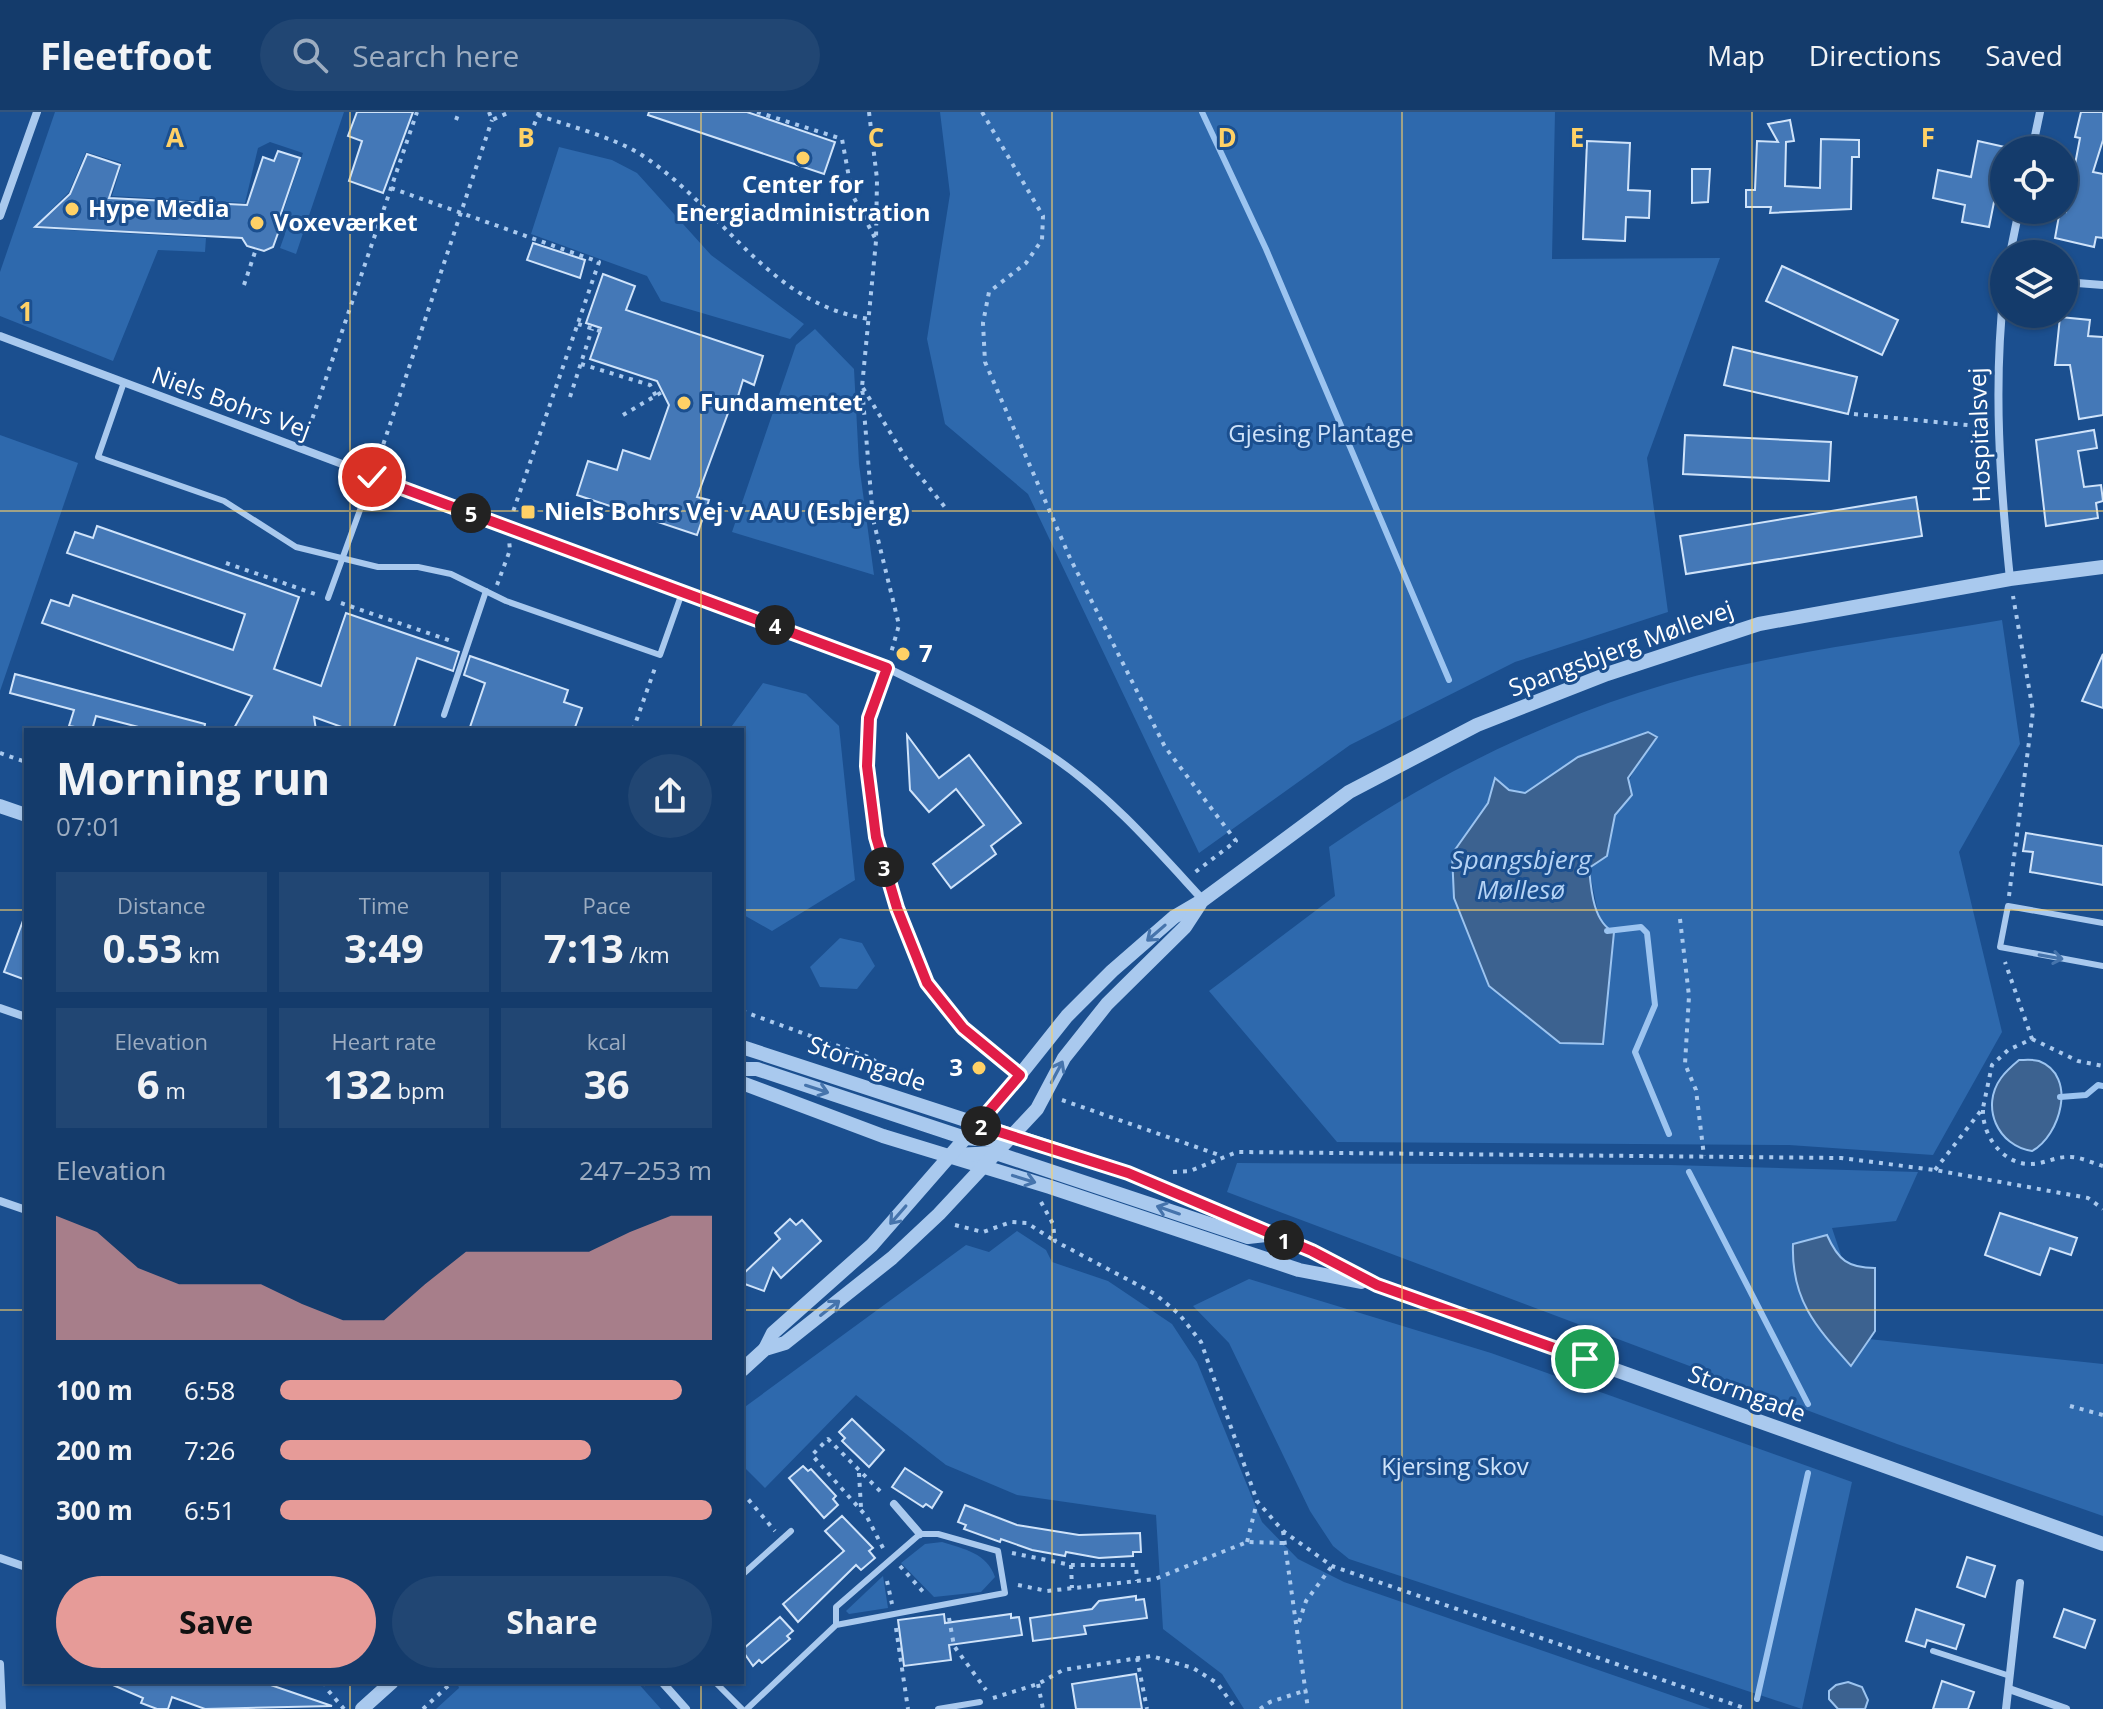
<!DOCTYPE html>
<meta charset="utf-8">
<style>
:root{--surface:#143b6b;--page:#214673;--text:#f1f3f6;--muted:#9dadc1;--line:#33557e;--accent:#e69b98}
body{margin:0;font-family:"Open Sans",sans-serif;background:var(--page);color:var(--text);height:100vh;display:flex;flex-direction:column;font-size:30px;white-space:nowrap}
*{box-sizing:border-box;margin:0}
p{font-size:26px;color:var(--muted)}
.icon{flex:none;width:44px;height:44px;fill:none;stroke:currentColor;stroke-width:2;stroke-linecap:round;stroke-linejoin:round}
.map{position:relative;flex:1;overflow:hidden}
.details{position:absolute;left:24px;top:616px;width:720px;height:956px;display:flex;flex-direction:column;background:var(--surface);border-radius:0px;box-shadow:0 2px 6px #0004,0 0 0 2px var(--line)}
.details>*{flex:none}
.tools{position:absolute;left:1990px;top:24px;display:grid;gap:16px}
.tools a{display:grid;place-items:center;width:88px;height:88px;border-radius:50%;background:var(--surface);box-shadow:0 2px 6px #0004,0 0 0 2px var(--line);font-size:40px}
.pin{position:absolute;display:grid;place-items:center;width:68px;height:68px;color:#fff;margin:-34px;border:4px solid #fff;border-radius:50%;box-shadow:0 2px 8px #0007}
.km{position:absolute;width:40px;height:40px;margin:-20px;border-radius:50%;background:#222;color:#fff;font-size:22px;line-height:40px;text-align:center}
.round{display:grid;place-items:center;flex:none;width:84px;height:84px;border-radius:42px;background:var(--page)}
.head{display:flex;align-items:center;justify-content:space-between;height:136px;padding:0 32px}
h1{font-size:44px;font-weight:700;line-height:60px}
.stats{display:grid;grid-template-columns:repeat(3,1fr);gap:12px;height:136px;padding:8px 32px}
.stats div{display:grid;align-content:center;border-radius:0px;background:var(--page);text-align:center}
.stats b{font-size:40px;font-weight:700}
.stats small{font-size:22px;font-weight:400}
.stats p{font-size:22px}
.chart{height:224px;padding:16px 32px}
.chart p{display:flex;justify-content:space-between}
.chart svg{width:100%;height:144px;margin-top:8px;fill:var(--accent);opacity:.7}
.button{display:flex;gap:16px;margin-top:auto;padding:16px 32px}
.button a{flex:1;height:92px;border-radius:48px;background:var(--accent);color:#111;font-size:32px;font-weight:700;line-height:92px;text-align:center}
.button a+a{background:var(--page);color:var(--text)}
ul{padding:0 32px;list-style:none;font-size:26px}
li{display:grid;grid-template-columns:128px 96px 1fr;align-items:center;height:60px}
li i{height:20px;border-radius:10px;background:var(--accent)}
header{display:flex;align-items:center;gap:48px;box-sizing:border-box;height:112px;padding:0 40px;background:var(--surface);border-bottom:2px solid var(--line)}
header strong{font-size:38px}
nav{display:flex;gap:44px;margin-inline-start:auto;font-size:28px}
.search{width:560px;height:72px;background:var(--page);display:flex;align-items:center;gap:20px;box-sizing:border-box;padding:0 28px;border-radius:44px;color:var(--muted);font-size:30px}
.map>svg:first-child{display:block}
.green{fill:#2e69ad;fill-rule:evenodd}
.water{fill:#3c6290;stroke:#9cc4f0;stroke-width:2}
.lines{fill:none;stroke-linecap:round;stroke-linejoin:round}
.stream{stroke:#9cc4f0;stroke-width:6}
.building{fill:#4478b7;stroke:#cfe3fa;stroke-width:2}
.path{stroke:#a9c9ee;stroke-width:4;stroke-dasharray:4 6;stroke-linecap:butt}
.service{stroke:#a9c9ee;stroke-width:6}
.minor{stroke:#a9c9ee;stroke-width:8}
.tertiary{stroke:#a9c9ee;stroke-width:14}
.oneway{stroke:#4674ac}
.route-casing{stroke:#fff;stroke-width:16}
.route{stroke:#e11d48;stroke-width:10}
.grid{fill:none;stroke:#ffd166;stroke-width:2;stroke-opacity:0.55}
.poi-dot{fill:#ffd166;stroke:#1b4f8f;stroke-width:3}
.labels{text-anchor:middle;stroke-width:6;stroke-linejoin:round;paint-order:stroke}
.poi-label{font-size:24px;font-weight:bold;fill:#fff;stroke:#1b4f8f;text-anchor:start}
.street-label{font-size:24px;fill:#fff;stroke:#1b4f8f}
.park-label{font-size:24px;fill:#cfe3fa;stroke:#1b4f8f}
.water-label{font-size:26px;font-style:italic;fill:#b5d3f5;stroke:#1b4f8f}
.grid-label{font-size:26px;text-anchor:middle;font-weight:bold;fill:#ffd166;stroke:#1b4f8f;stroke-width:6;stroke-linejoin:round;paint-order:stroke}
</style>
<header>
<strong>Fleetfoot</strong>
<div class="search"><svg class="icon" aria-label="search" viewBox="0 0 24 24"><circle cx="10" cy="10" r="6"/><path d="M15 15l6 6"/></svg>Search here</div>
<nav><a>Map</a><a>Directions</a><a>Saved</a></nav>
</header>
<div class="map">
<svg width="2103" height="1597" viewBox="0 0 2103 1597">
<rect width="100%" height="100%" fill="#1b4f8f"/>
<!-- green -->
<g class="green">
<path d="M55,0h289l-48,142 -16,-6 5,-14 -5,-13 23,-68 -33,-11 -12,6 -13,55 -133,-7 10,-33 -36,-11 -17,40 -36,36 173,10 -1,14 -47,-2 -45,111 -113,-45v-44z"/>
<path d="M940,0h615l-3,147 168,-1 -73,200 21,154 -153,50 -165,83 -151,108 -171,-359 -83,-70 -18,-85 23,-145z"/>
<path d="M559,35l53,13 25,13 74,82 93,69 -14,15 -129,-38 -14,-25 -116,-42z"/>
<path d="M815,217l39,40 5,95 15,111 -142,-43 64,-187z"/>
<path d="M0,323l78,28 -78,228z"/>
<path d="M2002,508l18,124 -61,108 43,180 -69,123 -144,-10 -452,-3 -128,-151 126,-95 -6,-49c127,-88 276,-155 427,-185 82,-17 164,-28 246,-42zM1578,645l57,10 -20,48 -8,41 -18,12 9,45 7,15 -153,-74 36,-51 21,-13 16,3z"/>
<path d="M763,571l43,11 33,32 16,154 -83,51 -30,-17v-184h-13z"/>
<path d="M840,826l22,5 13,23 -18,23 -37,-2 -10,-20z"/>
<path d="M1237,1051l433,2 248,7 -22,49 -64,7 37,111 234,25v152l-206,-72 -670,-252z"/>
<path d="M1017,1119l29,19 6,12 56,19 64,43 25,38 65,160 36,37 46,23 367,127h-467l-22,-35 -59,-45 -7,-114 -139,-20 -71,-30 -90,-70 -91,93 -23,-23v-56l224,-164 23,7z"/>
<path d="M1249,1167l242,74 361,129 -50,227 -453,-150 -16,-13 -23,-35 -81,-168 -36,-37z"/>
<path d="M942,1430c22,7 45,11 53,35l-14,15 -47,5 -33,-34 24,-19z"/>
<path d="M883,1464l5,32 -39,6 -3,-3z"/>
<path d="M457,1570h180l24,27h-225l23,-21z"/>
</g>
<!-- water -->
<g class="water">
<path d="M1648,620l9,5 -29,41 4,17 -17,20 -8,41 -18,12c2,21 4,54 25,64l-11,112 -43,-1 -71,-57 -35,-88 -2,-44 36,-51 7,-25 14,12 16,3 53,-36z"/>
<path d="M2019,948c6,0 14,-1 20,1 39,15 21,75 -7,90 -34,-5 -52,-44 -31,-73 5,-7 12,-13 18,-18z"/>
<path d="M1827,1123c11,25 21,33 48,33v63l-24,35c-35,-39 -60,-66 -58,-122z"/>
<path d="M1848,1570l14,5 6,13 -3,9h-27l-9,-10v-8l7,-6z"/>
</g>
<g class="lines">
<!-- stream -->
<g class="stream">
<path d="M1202,0l64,137 183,431"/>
<path d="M1607,819l34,-4 6,6 8,72 -20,47 34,82"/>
<path d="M2060,985l26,-2 12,-10 5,1"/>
<path d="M1689,1060l119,232"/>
<path d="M1757,1587l51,-226"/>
</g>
</g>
<!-- building -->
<g class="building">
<path d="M357,0h56l-30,81 -34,-12 13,-40 -14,-5z"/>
<path d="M649,0h98l88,30 -11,32 -176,-59z"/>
<path d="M2081,0h22v28l-10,32 10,2v64l-7,-1 -2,10 -39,-9 5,-28 6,2 14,-74 -5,-1z"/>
<path d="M1790,8l4,21 -8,1 -1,44 35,2 1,-49 38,1v17h-7l-1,52 -81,4 1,-6h-25v-17h9l2,-49 21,1 -10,-18z"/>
<path d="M1587,29l43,2 -2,47 22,1 -1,27 -23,-1 -1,24 -42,-2z"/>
<path d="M1978,29l27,6 -16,80 -27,-5 3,-17 -32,-7 5,-28 33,7z"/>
<path d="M278,39l22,7 -24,70 2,5 -5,14 -9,4 -17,-5 -5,-8 -207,-11 35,-33 17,-40 33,11 -11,33 138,7 16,-48 11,4z"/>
<path d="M1692,57h18l-2,33 -16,1z"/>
<path d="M533,131l52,17 -5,18 -53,-18z"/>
<path d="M1782,154l116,54 -16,35 -116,-54z"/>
<path d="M603,162l32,12 -9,24 137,46 -9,29 -11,-5 -8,26 -4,-1 -34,92 12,3 -12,35 -120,-40 11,-34 29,9 6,-20 27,9 19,-54 -12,-24 -67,-22 11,-31 -15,-5z"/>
<path d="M2060,205l30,3 -2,16 15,1v78l-24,4 -9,-54h-15z"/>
<path d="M1733,235l124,30 -9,37 -124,-29z"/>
<path d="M2094,318l3,18 -19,3 6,36 17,-2 2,16 -7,2 2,15 -52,8 -10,-86z"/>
<path d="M1685,323l146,7 -2,39 -146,-7z"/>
<path d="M1916,385l6,39 -236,38 -6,-38z"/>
<path d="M97,414l202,71 -25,72 47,17 25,-73 113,39 -6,19 -36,-13 -24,72h-43l-36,-13 2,13h-83l19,-34 -210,-73 9,-23 18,6 4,-11 160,55 12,-36 -178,-61 8,-21 18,6z"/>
<path d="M2103,542v54l-21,-7z"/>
<path d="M470,544l98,34 -4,12 18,6 -8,22h-105l16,-47 -21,-8z"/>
<path d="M15,562l190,50 -1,6h-54l-54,-14 -4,14 -23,-4 5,-16 -64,-17z"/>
<path d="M907,623l32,43 30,-23 52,68 -30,23 5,8 -45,34 -18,-24 51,-39 -28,-36 -27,23 -19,-22z"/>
<path d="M2026,721l77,13v39l-73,-13 3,-20 -10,-1z"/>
<path d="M24,806h2v62l-22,-8z"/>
<path d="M2000,1101l77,25 -6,17 -21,-7 -10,27 -55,-20z"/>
<path d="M790,1107l6,6 6,-5 19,21 -40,37 -8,-10 -9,23 -22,-8v-8l38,-36 -5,-6z"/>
<path d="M852,1307l32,31 -15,17 -27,-26 3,-3 -6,-6z"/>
<path d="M803,1354l5,5 3,-2 25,27 -3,3 5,6 -14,13 -35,-40z"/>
<path d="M905,1356l37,24 -10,16 -6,-4 -3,3 -31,-20z"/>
<path d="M965,1393l52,20 62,10 61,-2 1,19h-8v4l-34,2 -33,-6 -1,4 -33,-6 -31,-11 -1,3 -36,-13 2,-4 -8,-3z"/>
<path d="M842,1404l31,32 -4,3 6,7 -14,12 -5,-5 -58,57 -15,-18 61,-53 -19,-20z"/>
<path d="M1967,1445l28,9 -10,31 -28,-10z"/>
<path d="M1136,1484v4l8,-1 3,19 -63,8 2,8 -53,7 -3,-23 62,-9 7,-8z"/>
<path d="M1916,1497l48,16 -8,24 -29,-9 -2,7 -19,-6z"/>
<path d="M2064,1497l31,11 -10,28 -31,-11z"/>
<path d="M944,1502l1,9 66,-9v4l8,-1 3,18 -73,10 2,15 -47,6 -6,-46z"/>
<path d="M780,1505l13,14 -6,5 3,3 -28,24 -3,-3 -6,6 -11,-16z"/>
<path d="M1136,1562l6,35h-66l-4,-25z"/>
<path d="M1942,1569l32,11 -6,17h-35z"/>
<path d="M106,1570h156l70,24 -127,3 -33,-12 -4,12h-11l-16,-6 2,-5z"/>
</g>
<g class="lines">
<!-- path -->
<g class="path">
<path d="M489,0l3,8 18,-8"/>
<path d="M757,0l85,27 10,55 23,44"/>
<path d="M869,0l8,67 -1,62 -14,146 11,132 26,106 -8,28"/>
<path d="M982,0l61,104 -1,24 -16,23 -37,29 -6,31 2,39 85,196 95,189 71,94 -42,32"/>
<path d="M538,3c30,11 75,22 102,39 82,52 127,150 229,165"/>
<path d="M456,8l3,-8"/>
<path d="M527,32l12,-32"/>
<path d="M391,76l208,74 -86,250"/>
<path d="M244,173l12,-36"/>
<path d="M578,212l25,8"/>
<path d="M581,252l69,21 6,11"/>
<path d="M863,276l44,72 41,51"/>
<path d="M570,285l22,-68"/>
<path d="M1854,302l133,13"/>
<path d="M623,303l39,-23"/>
<path d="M306,325l111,-325"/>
<path d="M377,351l115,-343"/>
<path d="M226,451l92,32"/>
<path d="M497,473l13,-35 -1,-10"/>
<path d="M341,491l113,39"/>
<path d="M883,569l-14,37 -2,48 9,71 21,71 30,75 36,45 43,35"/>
<path d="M633,618l22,-62"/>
<path d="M0,641l26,9"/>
<path d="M2009,784l24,-185 -20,-115"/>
<path d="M1680,807l9,77 -4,68 11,26 8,66"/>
<path d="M742,899l129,47 23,18"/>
<path d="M2032,927l46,22 25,5"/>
<path d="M1062,988l160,56"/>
<path d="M1983,998c-1,25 20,55 48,54 12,0 24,-7 36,-7 12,-1 25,6 36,9"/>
<path d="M1935,1058l48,-62 9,-43 16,-15 24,-11 -27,-77"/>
<path d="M1173,1060l17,-1 47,-19 604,6 94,12 153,28 15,11"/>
<path d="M1041,1090l12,22 2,17 100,53 24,20 22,28 56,159 26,30 49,35 415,143"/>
<path d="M955,1113l28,7 28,-10 16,1 28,18"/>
<path d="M2070,1294l33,9"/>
<path d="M859,1361l2,35"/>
<path d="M742,1380l33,39"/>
<path d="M1283,1419l25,178"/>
<path d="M1247,1430l10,-40"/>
<path d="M883,1436l-16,-31 -55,-62 16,-16 56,56"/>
<path d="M1012,1441l59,12h65l1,16"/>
<path d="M1071,1453l1,23"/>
<path d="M900,1454l26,29"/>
<path d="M887,1469l5,23"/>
<path d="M1018,1473l29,6 108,-12 92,-37 37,1"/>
<path d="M949,1506l5,28 32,44"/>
<path d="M1299,1510l7,-21 26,-35"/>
<path d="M896,1516l12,81"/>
<path d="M1137,1546l10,51"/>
<path d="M325,1570l1,6 18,21"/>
<path d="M643,1570l6,7"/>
<path d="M1038,1572l5,25"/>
<path d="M993,1586l45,-14 25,-14 88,-14 42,12 24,15 19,26"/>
<path d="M423,1597l26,-24"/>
<path d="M1260,1597l10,-7 37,-12"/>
</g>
<!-- service -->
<g class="service">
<path d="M123,273l-25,72 126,44 72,46 82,20h40l33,7 55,27 154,54 23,-65"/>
<path d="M328,486l44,-121"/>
<path d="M444,603l42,-124"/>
<path d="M2103,811l-95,-17 -8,41 103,19"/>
<path d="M742,1463l49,-44"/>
<path d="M1933,1539l77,25"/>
<path d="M715,1570l27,27"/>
<path d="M747,1597l89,-84 169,-32 -7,-42 -60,-17h-18l-84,73v18"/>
<path d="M938,1597l42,-7"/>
</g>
<!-- minor -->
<g class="minor">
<path d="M2032,38l8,-38"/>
<path d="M0,104l37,-104"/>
<path d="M2010,142l9,-44"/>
<path d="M2064,170l39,3"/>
<path d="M2004,178c-11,98 -4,191 6,289"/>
<path d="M0,224l887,332c57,28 116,55 169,91 56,39 101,91 147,141"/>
<path d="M0,896l26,9"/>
<path d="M0,1089l26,9"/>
<path d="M894,1392l26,30"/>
<path d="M0,1446l26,9"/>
<path d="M0,1552l2,45"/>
<path d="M662,1570l24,27"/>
<path d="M2009,1577l57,20"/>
<path d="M2006,1597l14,-126"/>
</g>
<!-- tertiary -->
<g class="tertiary">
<path d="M0,694l26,9"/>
<path d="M742,935l386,126 184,78 65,34 726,259"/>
<path d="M742,957h15l208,69 27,2 20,-4"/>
<path d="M742,971l141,53 167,51 249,83 62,12"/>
<path d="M954,1043l42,-2 252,84 18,-2"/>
<path d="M765,1237l8,-16 99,-88 144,-165 51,-64 45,-45 62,-54 29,-17 146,-108 128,-67 130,-51 152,-50 251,-45 93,-12"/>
<path d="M742,1258l23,-21 20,-6 107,-85 47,-44 98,-105 27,-51 43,-54 78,-77 15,-23"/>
<path d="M362,1597l30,-27"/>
</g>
</g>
<!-- one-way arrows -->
<defs><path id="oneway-shaft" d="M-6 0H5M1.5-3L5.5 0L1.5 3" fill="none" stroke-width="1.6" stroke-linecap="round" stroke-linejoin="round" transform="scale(2)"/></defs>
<g class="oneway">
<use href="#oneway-shaft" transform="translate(1156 821) rotate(139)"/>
<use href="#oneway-shaft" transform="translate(2051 845) rotate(10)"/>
<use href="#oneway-shaft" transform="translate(1057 960) rotate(-62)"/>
<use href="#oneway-shaft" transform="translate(817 977) rotate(18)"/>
<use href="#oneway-shaft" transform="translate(1024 1067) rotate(17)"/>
<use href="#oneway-shaft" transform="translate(1168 1098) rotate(-161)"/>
<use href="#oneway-shaft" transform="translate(898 1103) rotate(131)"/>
<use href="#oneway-shaft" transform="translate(830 1196) rotate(-38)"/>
</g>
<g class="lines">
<defs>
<path id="route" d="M372,365l515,191 -18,50 -2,48 9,71 21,71 30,75 36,45 57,47 -43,50 151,48 184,78 65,34 208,74"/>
</defs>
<!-- route casing -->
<use href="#route" class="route-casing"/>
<!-- route -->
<use href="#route" class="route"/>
</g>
<!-- grid -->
<path class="grid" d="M350,0v618M701,0v618M1052,0v1597M1402,0v1597M1752,0v1597M0,399h2103M0,798h26M742,798h1361M0,1198h26M742,1198h1361M350,1570v27M701,1570v27"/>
<!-- markers -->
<g class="poi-dot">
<circle cx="803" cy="46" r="8"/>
<circle cx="72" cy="97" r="8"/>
<circle cx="257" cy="111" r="8"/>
<circle cx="684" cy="291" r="8"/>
<rect x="520" y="392" width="16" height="16" rx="4"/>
<circle cx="903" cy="542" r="8"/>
<circle cx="979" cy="956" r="8"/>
</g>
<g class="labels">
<!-- poi labels -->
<g class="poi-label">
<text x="803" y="81" text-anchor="middle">Center for<tspan x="803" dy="28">Energiadministration</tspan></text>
<text x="88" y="105">Hype Media</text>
<text x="273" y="119">Voxeværket</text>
<text x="700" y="299">Fundamentet</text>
<text x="544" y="408">Niels Bohrs Vej v AAU (Esbjerg)</text>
<text x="919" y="550">7</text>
<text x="963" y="964" text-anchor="end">3</text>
</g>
<!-- street labels -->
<g class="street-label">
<text transform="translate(231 291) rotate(20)" y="8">Niels Bohrs Vej</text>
<text transform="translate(1980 323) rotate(-92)" y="8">Hospitalsvej</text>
<text transform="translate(1621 537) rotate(-20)" y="8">Spangsbjerg Møllevej</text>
<text transform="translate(867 952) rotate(19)" y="8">Stormgade</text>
<text transform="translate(1747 1282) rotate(20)" y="8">Stormgade</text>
</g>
<!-- park labels -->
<g class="park-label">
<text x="1321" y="330">Gjesing Plantage</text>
<text x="1455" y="1363">Kjersing Skov</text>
</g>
<!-- water labels -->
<g class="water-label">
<text x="1521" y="757">Spangsbjerg<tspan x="1521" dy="30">Møllesø</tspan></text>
</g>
</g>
<g class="grid-label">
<text x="175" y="35">A</text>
<text x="526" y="35">B</text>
<text x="876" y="35">C</text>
<text x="1227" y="35">D</text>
<text x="1577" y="35">E</text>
<text x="1928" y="35">F</text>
<text x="26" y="209">1</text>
</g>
</svg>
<div class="tools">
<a><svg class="icon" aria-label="locate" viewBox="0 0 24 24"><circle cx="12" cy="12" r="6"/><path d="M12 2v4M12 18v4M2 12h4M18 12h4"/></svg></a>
<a><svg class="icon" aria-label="layers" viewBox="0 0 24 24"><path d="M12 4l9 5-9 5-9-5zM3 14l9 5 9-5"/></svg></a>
</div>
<div class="pin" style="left:1585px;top:1247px;background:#1e9e55"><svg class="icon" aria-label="arrive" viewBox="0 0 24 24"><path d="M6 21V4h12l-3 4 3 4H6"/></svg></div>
<div class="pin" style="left:372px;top:365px;background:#d93025"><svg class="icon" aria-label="check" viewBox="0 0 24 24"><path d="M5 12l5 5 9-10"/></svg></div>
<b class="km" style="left:1284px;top:1128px">1</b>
<b class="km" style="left:981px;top:1014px">2</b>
<b class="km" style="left:884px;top:755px">3</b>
<b class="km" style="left:775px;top:513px">4</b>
<b class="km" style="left:471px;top:401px">5</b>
<section class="details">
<div class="head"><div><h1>Morning run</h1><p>07:01</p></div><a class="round"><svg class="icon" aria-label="share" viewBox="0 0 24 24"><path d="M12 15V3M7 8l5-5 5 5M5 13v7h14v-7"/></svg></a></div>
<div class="stats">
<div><p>Distance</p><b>0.53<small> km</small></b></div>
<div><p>Time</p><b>3:49</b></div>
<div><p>Pace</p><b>7:13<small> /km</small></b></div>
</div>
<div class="stats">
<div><p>Elevation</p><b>6<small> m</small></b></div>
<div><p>Heart rate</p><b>132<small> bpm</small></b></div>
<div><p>kcal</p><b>36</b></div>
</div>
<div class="chart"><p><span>Elevation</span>247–253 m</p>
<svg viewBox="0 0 160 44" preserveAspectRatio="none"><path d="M0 44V6L10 11L20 22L30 27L40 27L50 27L60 33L70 38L80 38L90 27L100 17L110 17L120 17L130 17L140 11L150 6L160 6V44z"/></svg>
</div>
<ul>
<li><b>100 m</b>6:58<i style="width:93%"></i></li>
<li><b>200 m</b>7:26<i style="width:72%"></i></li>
<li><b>300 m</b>6:51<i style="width:100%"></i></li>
</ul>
<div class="button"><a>Save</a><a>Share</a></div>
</section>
</div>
